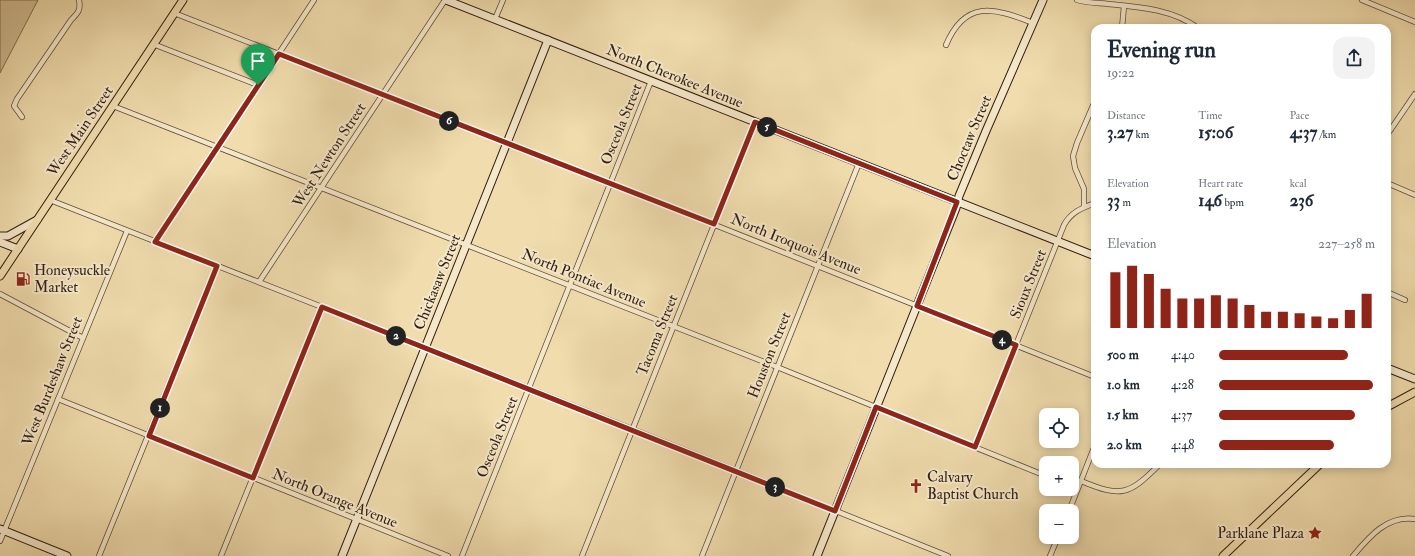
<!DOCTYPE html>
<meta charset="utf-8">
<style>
:root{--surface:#fff;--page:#f2f2f3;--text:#1f2937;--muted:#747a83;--accent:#8f2418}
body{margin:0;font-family:"IM FELL Double Pica",serif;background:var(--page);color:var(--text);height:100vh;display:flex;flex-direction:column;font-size:15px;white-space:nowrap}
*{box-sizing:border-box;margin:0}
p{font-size:13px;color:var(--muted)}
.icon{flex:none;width:22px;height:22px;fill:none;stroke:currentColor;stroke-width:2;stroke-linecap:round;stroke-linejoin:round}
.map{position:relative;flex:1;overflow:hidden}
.panel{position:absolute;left:1091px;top:24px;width:300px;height:444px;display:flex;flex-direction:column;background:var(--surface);border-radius:12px;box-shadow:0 2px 10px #0003}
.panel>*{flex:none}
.buttons{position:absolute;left:1039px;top:408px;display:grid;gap:8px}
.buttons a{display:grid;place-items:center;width:40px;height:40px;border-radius:8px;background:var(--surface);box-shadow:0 2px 10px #0003;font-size:20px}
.pin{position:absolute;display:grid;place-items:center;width:34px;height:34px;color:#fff;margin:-41px -17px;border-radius:50% 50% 50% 0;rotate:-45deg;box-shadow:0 0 4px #0007}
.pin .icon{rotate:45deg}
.km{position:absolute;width:20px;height:20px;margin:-10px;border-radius:50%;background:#222;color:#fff;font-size:11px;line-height:20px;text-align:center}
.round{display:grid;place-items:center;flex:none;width:42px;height:42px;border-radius:12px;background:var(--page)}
.overview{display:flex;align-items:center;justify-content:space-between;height:68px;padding:0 16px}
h1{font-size:22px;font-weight:800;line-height:30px}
.figures{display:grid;grid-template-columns:repeat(3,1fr);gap:6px;height:68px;padding:4px 16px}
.figures div{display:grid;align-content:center}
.figures b{font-size:17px;font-weight:800}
.figures small{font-size:11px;font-weight:400}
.figures p{font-size:11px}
.chart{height:112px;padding:8px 16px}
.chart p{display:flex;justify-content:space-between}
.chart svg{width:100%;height:72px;margin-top:4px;stroke:var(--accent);stroke-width:6}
ul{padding:0 16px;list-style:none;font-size:13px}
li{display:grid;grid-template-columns:64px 48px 1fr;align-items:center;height:30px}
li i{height:10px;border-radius:5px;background:var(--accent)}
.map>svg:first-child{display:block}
.green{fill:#d0bc92;stroke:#806c52}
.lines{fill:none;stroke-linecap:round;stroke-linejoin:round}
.street-casing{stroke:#614d38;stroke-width:6}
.secondary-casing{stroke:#311d11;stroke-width:9}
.primary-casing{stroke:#311d11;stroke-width:9}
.street{stroke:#f5e8ca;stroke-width:4.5}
.secondary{stroke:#f5e8ca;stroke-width:7}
.primary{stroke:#f0dcad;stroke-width:7}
.route-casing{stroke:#fff;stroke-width:8}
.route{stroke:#8f2418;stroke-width:5}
.labels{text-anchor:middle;stroke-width:4;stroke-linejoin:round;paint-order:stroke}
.street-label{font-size:15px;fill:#311d11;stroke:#f5e8ca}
.poi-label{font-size:15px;fill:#311d11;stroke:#f5e8ca;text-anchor:start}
</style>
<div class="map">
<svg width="1415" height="556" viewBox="0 0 1415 556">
<rect width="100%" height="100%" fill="#f0dcad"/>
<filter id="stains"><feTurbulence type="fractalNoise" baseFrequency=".005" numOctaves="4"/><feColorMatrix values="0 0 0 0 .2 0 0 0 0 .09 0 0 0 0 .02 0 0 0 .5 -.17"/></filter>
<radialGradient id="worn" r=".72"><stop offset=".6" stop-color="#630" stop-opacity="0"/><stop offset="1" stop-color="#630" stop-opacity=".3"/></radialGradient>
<!-- green -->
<path class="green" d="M0,0h38l-38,73z"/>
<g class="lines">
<defs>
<g id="street">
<path d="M1077,0c10,3 21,3 31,4 31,3 64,5 90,24"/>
<path d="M1362,0l53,22"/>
<path d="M174,13l536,210 385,154"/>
<path d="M495,19l8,-19"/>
<path d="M1122,28l2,-22"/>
<path d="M153,44l105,41"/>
<path d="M946,45c19,-45 47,-38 87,-22"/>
<path d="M113,106l659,259 274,111"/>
<path d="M22,117l-8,-11 3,-7 54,-79c7,-7 10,-10 8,-20"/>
<path d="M1387,135l28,-41"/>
<path d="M1387,183l28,12"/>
<path d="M50,200l582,229 316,127"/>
<path d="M1084,207v-18l-9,-21 -2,-12 4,-13 18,-42"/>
<path d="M155,242l159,-242"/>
<path d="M259,282l186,-282"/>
<path d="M1387,292l18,8"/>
<path d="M0,294l83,44"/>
<path d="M58,399l390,157"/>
<path d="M975,447l89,-222c7,-13 18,-17 31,-22"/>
<path d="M1081,481c41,17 48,14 79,-17"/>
<path d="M1069,511l26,-66"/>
<path d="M0,541l127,-310"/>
<path d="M99,556l118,-290"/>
<path d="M221,556l101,-249"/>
<path d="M462,556l189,-475"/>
<path d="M582,556l173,-434"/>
<path d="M702,556l157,-393"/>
<path d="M1050,556l8,-19"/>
<path d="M1353,556c16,-19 34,-41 62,-37"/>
</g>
<g id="secondary">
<path d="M446,0l649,256"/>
<path d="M0,236h8l29,-16"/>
<path d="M0,242l18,7"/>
<path d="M1387,368l28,11"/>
<path d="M0,529l67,27"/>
<path d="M342,556l206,-516"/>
<path d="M817,556l139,-348 3,-12 27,-65 57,-131"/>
</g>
<g id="primary">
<path d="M0,276l183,-276"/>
<path d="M1387,407l28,-15"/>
<path d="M1223,556l97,-92"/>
</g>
</defs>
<!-- street casing -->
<use href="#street" class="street-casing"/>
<!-- secondary casing -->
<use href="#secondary" class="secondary-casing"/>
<!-- primary casing -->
<use href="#primary" class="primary-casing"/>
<!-- street -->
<use href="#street" class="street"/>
<!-- secondary -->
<use href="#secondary" class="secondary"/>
<!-- primary -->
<use href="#primary" class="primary"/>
</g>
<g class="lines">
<defs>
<path id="route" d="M279,54l435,170 41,-102 202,80 -40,104 99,39 -41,102 -99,-40 -41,104 -513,-204 -69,171 -104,-42 68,-170 -62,-24z"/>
</defs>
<!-- route casing -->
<use href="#route" class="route-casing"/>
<!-- route -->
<use href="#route" class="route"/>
</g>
<!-- icons -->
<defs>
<symbol id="fuel-bare" viewBox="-9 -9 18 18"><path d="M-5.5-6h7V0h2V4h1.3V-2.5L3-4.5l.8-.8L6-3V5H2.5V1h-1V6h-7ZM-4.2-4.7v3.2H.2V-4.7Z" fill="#8f2418" stroke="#f5e8ca" stroke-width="2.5" paint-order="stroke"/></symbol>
<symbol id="church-bare" viewBox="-9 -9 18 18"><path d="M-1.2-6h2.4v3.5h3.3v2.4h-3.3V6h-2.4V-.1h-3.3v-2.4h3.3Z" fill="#8f2418" stroke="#f5e8ca" stroke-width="2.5" paint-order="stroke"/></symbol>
<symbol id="sight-bare" viewBox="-9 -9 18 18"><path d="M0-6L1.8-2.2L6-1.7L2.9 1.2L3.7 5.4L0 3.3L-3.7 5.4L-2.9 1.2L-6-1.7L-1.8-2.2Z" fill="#8f2418" stroke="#f5e8ca" stroke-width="2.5" paint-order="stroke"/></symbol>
</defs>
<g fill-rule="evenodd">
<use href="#fuel-bare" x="13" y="269" width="20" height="20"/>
<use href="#church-bare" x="906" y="476" width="20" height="20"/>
<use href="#sight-bare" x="1305" y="523" width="20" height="20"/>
</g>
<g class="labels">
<!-- street labels -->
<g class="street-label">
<text transform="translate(675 76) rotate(22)" y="5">North Cherokee Avenue</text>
<text transform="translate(621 124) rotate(-68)" y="5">Osceola Street</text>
<text transform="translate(80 131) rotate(-56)" y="5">West Main Street</text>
<text transform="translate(969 138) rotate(-67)" y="5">Choctaw Street</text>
<text transform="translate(329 155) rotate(-57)" y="5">West Newton Street</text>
<text transform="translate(796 244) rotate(22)" y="5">North Iroquois Avenue</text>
<text transform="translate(584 278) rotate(22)" y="5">North Pontiac Avenue</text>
<text transform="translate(437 282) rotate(-68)" y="5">Chickasaw Street</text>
<text transform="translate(1028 284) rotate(-68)" y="5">Sioux Street</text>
<text transform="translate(657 335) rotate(-68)" y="5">Tacoma Street</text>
<text transform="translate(769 355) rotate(-68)" y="5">Houston Street</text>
<text transform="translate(52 381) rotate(-68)" y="5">West Burdeshaw Street</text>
<text transform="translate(497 437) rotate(-68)" y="5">Osceola Street</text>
<text transform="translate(335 498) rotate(22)" y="5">North Orange Avenue</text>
</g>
<!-- poi labels -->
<g class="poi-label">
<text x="34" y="275">Honeysuckle<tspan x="34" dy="17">Market</tspan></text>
<text x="927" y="482">Calvary<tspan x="927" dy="17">Baptist Church</tspan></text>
<text x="1304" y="538" text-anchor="end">Parklane Plaza</text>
</g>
</g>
<rect width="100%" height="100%" filter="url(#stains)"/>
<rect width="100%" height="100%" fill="url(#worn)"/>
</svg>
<div class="buttons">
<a><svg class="icon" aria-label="locate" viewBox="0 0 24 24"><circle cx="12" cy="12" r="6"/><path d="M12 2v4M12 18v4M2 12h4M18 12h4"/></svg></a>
<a>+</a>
<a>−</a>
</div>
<div class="pin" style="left:258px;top:85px;background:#1e9e55"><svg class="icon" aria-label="arrive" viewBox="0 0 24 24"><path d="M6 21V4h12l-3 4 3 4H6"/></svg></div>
<b class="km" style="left:160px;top:408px">1</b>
<b class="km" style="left:396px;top:336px">2</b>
<b class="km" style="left:775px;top:487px">3</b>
<b class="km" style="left:1002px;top:340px">4</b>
<b class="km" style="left:767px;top:127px">5</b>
<b class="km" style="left:449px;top:121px">6</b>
<section class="panel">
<div class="overview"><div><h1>Evening run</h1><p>19:22</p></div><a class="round"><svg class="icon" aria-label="share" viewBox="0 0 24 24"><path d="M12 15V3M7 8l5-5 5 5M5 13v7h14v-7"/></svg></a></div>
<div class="figures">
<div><p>Distance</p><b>3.27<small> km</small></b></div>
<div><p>Time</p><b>15:06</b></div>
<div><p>Pace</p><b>4:37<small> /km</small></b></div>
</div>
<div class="figures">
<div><p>Elevation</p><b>33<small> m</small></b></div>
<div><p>Heart rate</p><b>146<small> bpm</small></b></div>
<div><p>kcal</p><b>236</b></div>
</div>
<div class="chart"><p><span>Elevation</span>227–258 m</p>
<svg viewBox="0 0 160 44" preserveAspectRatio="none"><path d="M5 44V10M15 44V6M25 44V11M35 44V20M45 44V26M55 44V26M65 44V24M75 44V26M85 44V30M95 44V34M105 44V34M115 44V35M125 44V37M135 44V38M145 44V33M155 44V23"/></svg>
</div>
<ul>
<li><b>500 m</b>4:40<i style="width:83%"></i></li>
<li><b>1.0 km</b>4:28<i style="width:99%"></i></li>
<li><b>1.5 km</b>4:37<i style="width:87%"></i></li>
<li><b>2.0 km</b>4:48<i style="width:74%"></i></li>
</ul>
</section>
</div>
